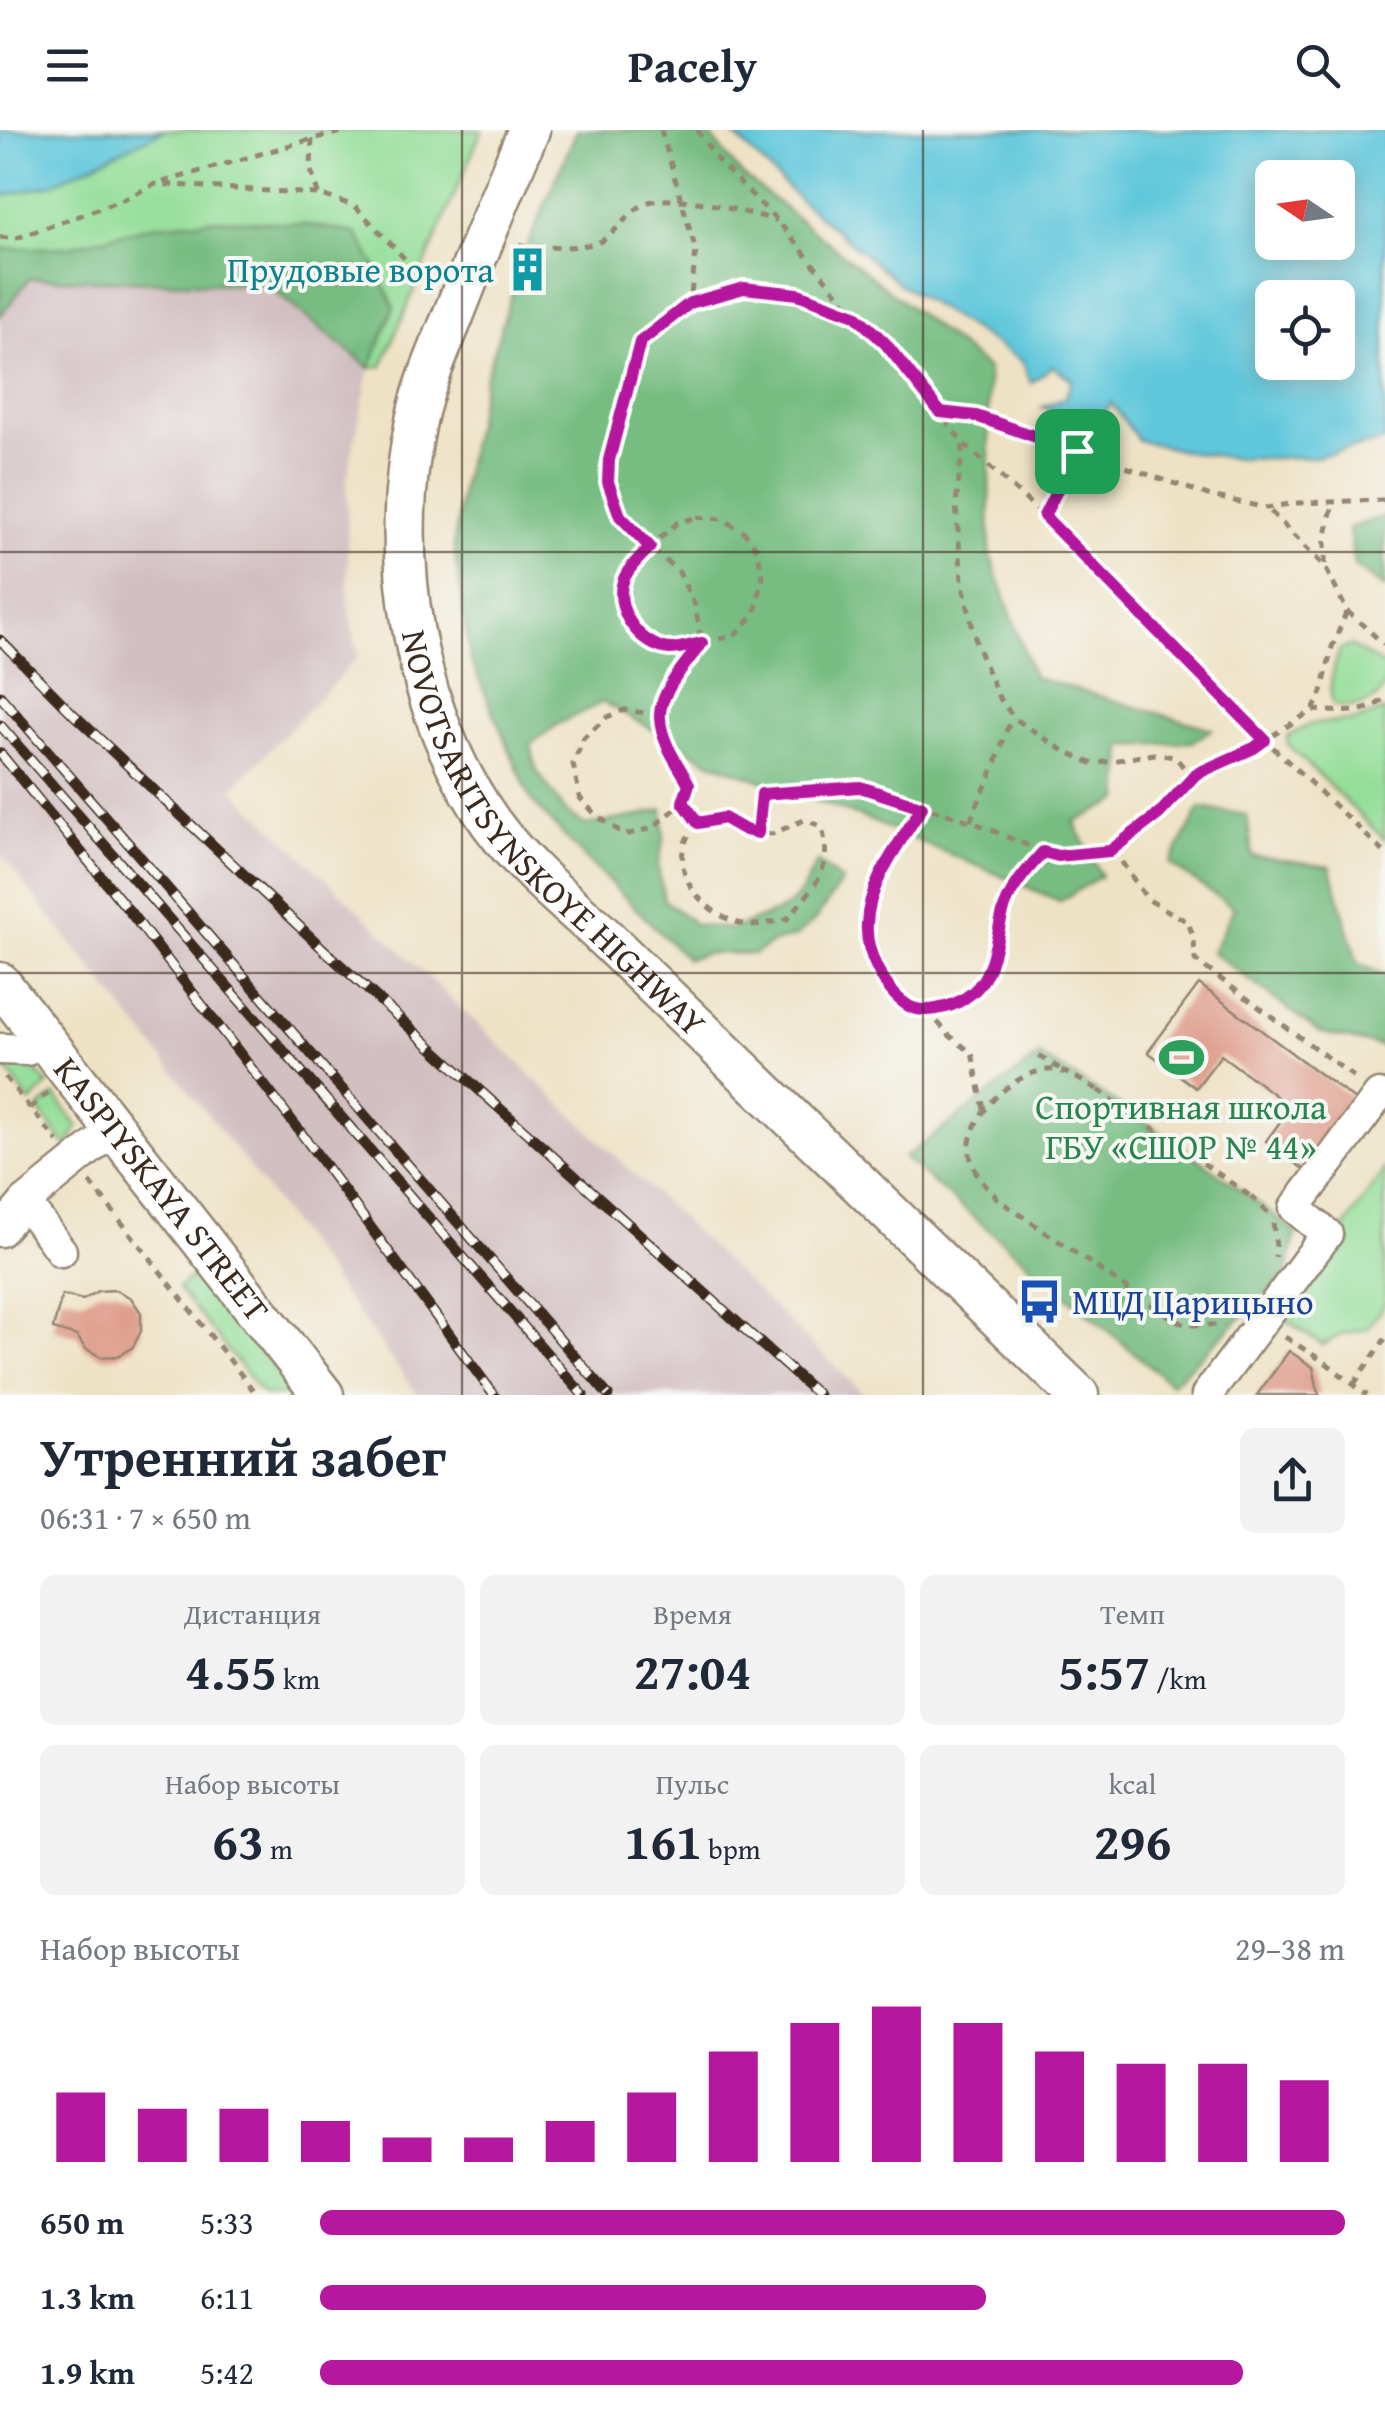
<!DOCTYPE html>
<html lang="ru">
<meta charset="utf-8">
<style>
:root{--surface:#fff;--page:#f2f2f3;--text:#1f2937;--muted:#747a83;--accent:#b5179e}
body{margin:0;font-family:"Gentium Book Plus",serif;background:var(--page);color:var(--text);height:100vh;display:flex;flex-direction:column;font-size:38px;white-space:nowrap}
*{box-sizing:border-box;margin:0}
p{font-size:32px;color:var(--muted)}
.icon{flex:none;width:55px;height:55px;fill:none;stroke:currentColor;stroke-width:2;stroke-linecap:round;stroke-linejoin:round}
.map{position:relative;height:1265px;overflow:hidden}
.side{display:flex;flex-direction:column;background:var(--surface);flex:1}
.side>*{flex:none}
.needle{width:65px;rotate:283deg}
.tools{position:absolute;left:1255px;top:30px;display:grid;gap:20px}
.tools a{display:grid;place-items:center;width:100px;height:100px;border-radius:15px;background:var(--surface);box-shadow:0 5px 25px #0003;font-size:50px}
.pin{position:absolute;display:grid;place-items:center;width:85px;height:85px;color:#fff;margin:-42px;border-radius:20px;box-shadow:0 5px 15px #0006}
.round{display:grid;place-items:center;flex:none;width:105px;height:105px;border-radius:15px;background:var(--page)}
.overview{display:flex;align-items:center;justify-content:space-between;height:170px;padding:0 40px}
h1{font-size:55px;font-weight:700;line-height:75px}
.stats{display:grid;grid-template-columns:repeat(3,1fr);gap:15px;height:170px;padding:10px 40px}
.stats div{display:grid;align-content:center;border-radius:15px;background:var(--page);text-align:center}
.stats b{font-size:50px;font-weight:700}
.stats small{font-size:28px;font-weight:400}
.stats p{font-size:28px}
.chart{height:280px;padding:20px 40px}
.chart p{display:flex;justify-content:space-between}
.chart svg{width:100%;height:180px;margin-top:10px;stroke:var(--accent);stroke-width:6}
ul{padding:0 40px;list-style:none;font-size:32px}
li{display:grid;grid-template-columns:160px 120px 1fr;align-items:center;height:75px}
li i{height:25px;border-radius:12px;background:var(--accent)}
header{display:flex;justify-content:space-between;align-items:center;height:130px;padding:0 40px;background:var(--surface);font-size:45px;font-weight:700}
.map>svg:first-child{display:block}
.industrial{fill:#d2bfc1}
.green{fill:#94de9a;stroke:#68845c;stroke-width:2.5}
.forest{fill:#77bd82;stroke:#597450;stroke-width:2.5}
.water{fill:#5fc7db;stroke:#4d787c;stroke-width:2.5;fill-rule:evenodd}
.building{fill:#de9a88}
.lines{fill:none;stroke-linecap:round;stroke-linejoin:round}
.minor-casing{stroke:#948672;stroke-width:35}
.major-casing{stroke:#948672;stroke-width:45}
.path{stroke:#948672;stroke-width:5;stroke-dasharray:8 8;stroke-linecap:butt}
.minor{stroke:#fff;stroke-width:30}
.major{stroke:#fff;stroke-width:40}
.rail-casing{stroke:#3b2a1e;stroke-width:11}
.rail{stroke:#f6f6f2;stroke-width:8;stroke-dasharray:22;stroke-linecap:butt}
.route-casing{stroke:#fff;stroke-width:20}
.route{stroke:#b5179e;stroke-width:12}
.grid{fill:none;stroke:#3b2a1e;stroke-width:2.5;stroke-opacity:0.55}
.labels{text-anchor:middle;stroke-width:8;stroke-linejoin:round;paint-order:stroke}
.culture-label{font-size:35px;fill:#0d838f;stroke:#f6f6f2;text-anchor:end}
.street-label{font-size:35px;fill:#3b2a1e;stroke:#f6f6f2}
.leisure-label{font-size:35px;fill:#27864d;stroke:#f6f6f2}
.transit-label{font-size:35px;fill:#164399;stroke:#f6f6f2;text-anchor:start}
</style>
<header><svg class="icon" aria-label="menu" viewBox="0 0 24 24"><path d="M4 6h16M4 12h16M4 18h16"/></svg>Pacely<svg class="icon" aria-label="search" viewBox="0 0 24 24"><circle cx="10" cy="10" r="6"/><path d="M15 15l6 6"/></svg></header>
<div class="map">
<svg width="1385" height="1265" viewBox="0 0 1385 1265">
<rect width="100%" height="100%" fill="#f6f6f2"/>
<filter id="ink" filterUnits="userSpaceOnUse"><feTurbulence type="fractalNoise" baseFrequency=".01" numOctaves="2"/><feDisplacementMap in="SourceGraphic" scale="20" xChannelSelector="R" yChannelSelector="G"/><feConvolveMatrix kernelMatrix="1 2 1 2 8 2 1 2 1" color-interpolation-filters="sRGB"/></filter>
<filter id="wash" filterUnits="userSpaceOnUse"><feTurbulence type="fractalNoise" baseFrequency=".0048" numOctaves="4" result="noise"/><feDisplacementMap in="SourceGraphic" scale="40" xChannelSelector="R" yChannelSelector="G"/><feGaussianBlur stdDeviation="2.25" result="paint"/><feColorMatrix in="noise" values="0 0 0 0 0 0 0 0 0 0 0 0 0 0 0 0 0 1.4 0 .05"/><feComposite in="paint" operator="in"/></filter>
<g filter="url(#wash)">
<rect width="100%" height="100%" fill="#eee2c5"/>
<!-- industrial -->
<path class="industrial" d="M29,148l238,7 103,83 -23,110 1,123 10,56 -126,132 633,606h-447l-174,-235 -244,-307v-537z"/>
<!-- green -->
<g class="green">
<path d="M0,0h482l-100,236 -12,2 -103,-83 -237,-7 -30,38z"/>
<path d="M1351,516l34,20c0,6 0,12 0,17 -5,23 -33,26 -52,22 -6,-19 1,-37 7,-56z"/>
<path d="M1385,580v130l-97,-95 -1,-8 24,-13 42,-3z"/>
<path d="M2,932c23,0 33,5 46,23l-18,18z"/>
<path d="M55,965l23,32 -11,20 -29,-38z"/>
<path d="M1385,1039v134l-18,26 -25,5 -19,11 -41,-28z"/>
<path d="M198,1142l98,123h-33l-85,-107z"/>
</g>
<!-- forest -->
<g class="forest">
<path d="M577,0h129l34,43 248,196 2,186 43,122 179,52 -20,13 -69,4 -3,54 -46,22 27,54 -41,25 -188,-80 -161,-59 -108,-60 -45,22 -27,20 5,26 30,42 19,13 54,-9 24,-7 1,29 -6,28 6,34 32,25 36,4 54,-21 16,-17 15,-29 25,19 -27,39 -18,16 -24,7 -19,11 -47,-1 -20,6 -104,-103 -52,-56 -61,-142 -16,-113 8,-59 22,-105 43,-134z"/>
<path d="M218,89l83,5 55,9 20,33 18,41 -24,61 -103,-83 -237,-7 -30,38v-67l68,-2 88,-22z"/>
<path d="M1385,386v72l-31,-22 -5,-38z"/>
<path d="M1200,678l47,7 5,41 78,10 28,98 27,11v72l-66,-15 -107,-80 22,-44 -64,-44z"/>
<path d="M1039,926c90,52 177,112 257,177l-10,42 -115,109 -267,-226z"/>
</g>
<!-- water -->
<g class="water">
<path d="M0,0h164l-112,54 -52,13z"/>
<path d="M729,0h656v311l-70,16 -77,2 -59,-9 -41,-10 -27,-37 -13,21 -56,-17 23,-9 7,-18 -19,-14 -22,17 -9,-22 -121,-76 -101,-85zM1272,48h66v64h-66zM1272,168h66v64h-66z"/>
</g>
<g id="blocks">
<!-- building -->
<g class="building">
<path d="M524,129l12,3 -5,18 -12,-3z"/>
<path d="M1199,854l160,119 -52,69 -41,-31 25,-34 -70,-52 -25,33 -48,-36z"/>
<path d="M116,1160l15,8 10,15v18l-8,16 -15,9 -17,1 -16,-9 -8,-12 -24,-7 9,-34 21,5 15,-9z"/>
<path d="M1289,1221l24,16 6,28h-62z"/>
</g>
</g>
</g>
<g filter="url(#ink)">
<use href="#blocks" fill-opacity="0" stroke="#948672" stroke-width="2.5"/>
<g class="lines">
<defs>
<g id="minor">
<path d="M0,919l27,1 16,-12"/>
<path d="M25,1072l36,49"/>
<path d="M0,1101l25,-29 91,-74"/>
<path d="M1207,1265l120,-161 -32,-26 84,-113"/>
</g>
<g id="major">
<path id="s1" d="M529,0c-27,63 -53,127 -78,191 -13,32 -28,66 -35,100 -28,133 -4,290 75,402 30,41 69,74 107,108l480,464"/>
<path id="s2" d="M0,853l323,412"/>
</g>
</defs>
<!-- minor casing -->
<use href="#minor" class="minor-casing"/>
<!-- major casing -->
<use href="#major" class="major-casing"/>
<!-- path -->
<g class="path">
<path d="M661,0l35,121 -6,52"/>
<path d="M697,0l21,31 59,59 76,92"/>
<path d="M312,9l-1,31 7,24"/>
<path d="M163,52l149,-43 39,-9"/>
<path d="M0,107l14,2 109,-39 32,-16 163,10 37,12 66,70"/>
<path d="M519,114c13,5 64,4 78,-1 20,-8 34,-38 56,-42 38,-6 87,11 124,19"/>
<path d="M943,283l33,3 235,80 56,12 28,-5 90,-3"/>
<path d="M963,315l-7,59 6,77 15,65 21,50 16,22 47,31 32,15 61,-10 21,3 17,20 62,-30 59,-37 9,-18 10,-45 15,-36 -22,-44 -58,-59"/>
<path d="M1044,386l33,-65"/>
<path d="M697,387l25,2 22,13 13,17 6,27 -8,38 -21,22 -66,13 -23,-10 -12,-12 -10,-20 -2,-20 6,-14 23,-26 27,-24z"/>
<path d="M1325,434v-25l8,-36"/>
<path d="M1347,481l38,34"/>
<path d="M1313,580c24,1 54,6 72,-12"/>
<path d="M659,585l-35,-5 -17,7 -23,21 -11,26 7,34 17,18 28,19 27,-7 31,-25"/>
<path d="M922,677c-32,52 -76,105 -41,166 13,23 22,33 47,38"/>
<path d="M970,691l26,-58 11,-34 7,-11"/>
<path d="M698,693c-40,40 4,95 50,102 12,1 27,-4 39,-6 25,-30 49,-50 34,-93l-17,-6 -32,14 -14,-1"/>
<path d="M1110,721l11,10 26,38 41,23 6,17 1,21 163,120"/>
<path d="M1043,722l-73,-31 -109,-34 -100,7 -3,39 -13,-2 -21,-13 -26,5 -15,-20 6,-19c-11,-20 -28,-42 -29,-66 -2,-25 27,-56 42,-75l-7,-37 -16,-34 -29,-25 -30,-31 -12,-35 1,-22 31,-117 50,-39 54,-15 54,6 57,21 30,28 78,100 81,73 221,224 120,113"/>
<path d="M1039,926l23,14"/>
<path d="M5,947l53,65"/>
<path d="M1097,959c-13,-6 -28,-18 -43,-19 -37,-3 -90,47 -84,85 3,19 17,32 29,45l156,108 30,17h39"/>
<path d="M1098,960l155,108"/>
<path d="M30,978l18,-15"/>
<path d="M984,979l-12,-56 -22,-17 -22,-25c43,-14 58,-21 70,-68 3,-13 4,-26 8,-39 9,-21 22,-35 37,-52l15,3 52,-4 49,-38 33,-36"/>
<path d="M90,1052l167,213"/>
<path d="M1251,1066l18,18"/>
<path d="M1273,1093l3,23 -1,11"/>
<path d="M1285,1207l41,26 41,32"/>
<path d="M1354,1254l31,-45"/>
</g>
<!-- minor -->
<use href="#minor" class="minor"/>
<!-- major -->
<use href="#major" class="major"/>
<defs>
<g id="rail">
<path d="M0,510l73,74 263,247 482,434"/>
<path d="M0,566l608,699"/>
<path d="M0,595l583,670"/>
<path d="M0,623l130,159 166,214 198,269"/>
</g>
</defs>
<!-- rail casing -->
<use href="#rail" class="rail-casing"/>
<!-- rail -->
<use href="#rail" class="rail"/>
</g>
</g>
<g class="lines" filter="url(#ink)">
<defs>
<path id="route" d="M744,158l54,6 57,21 30,28 55,69 36,4 101,35 -33,65 221,224 -11,8 -58,26 -37,40 -49,37 -52,5 -15,-4c-16,18 -31,34 -39,57 -10,31 -8,70 -39,89 -14,10 -43,17 -58,7 -23,-15 -42,-53 -40,-81 1,-42 34,-82 55,-117l-62,-20 -98,7 -4,39 -13,-3 -21,-12 -26,5 -15,-21 6,-18c-11,-20 -28,-42 -29,-66 -2,-24 27,-56 42,-75 -10,2 -22,6 -32,6 -28,-2 -54,-36 -48,-64 3,-15 18,-27 28,-38l-30,-31 -12,-34 1,-22 31,-118 50,-39z"/>
</defs>
<!-- route casing -->
<use href="#route" class="route-casing"/>
<!-- route -->
<use href="#route" class="route"/>
</g>
<!-- grid -->
<path class="grid" d="M462,0v1265M923,0v1265M0,422h1385M0,843h1385"/>
<!-- icons -->
<defs>
<symbol id="building-bare" viewBox="-9 -9 18 18"><path d="M-4-6H4V6H1V3H-1V6H-4ZM-2.5-4.3h1.7v1.8h-1.7ZM.8-4.3h1.7v1.8H.8ZM-2.5-1h1.7V.8h-1.7ZM.8-1h1.7V.8H.8Z" fill="#0f9aa8" stroke="#f6f6f2" stroke-width="2.5" paint-order="stroke"/></symbol>
<symbol id="stadium-bare" viewBox="-9 -9 18 18"><path d="M0-5a6.5 5 0 1 0 0 10a6.5 5 0 1 0 0-10ZM-3.5-1.8h7v3.6h-7Z" fill="#2e9e5b" stroke="#f6f6f2" stroke-width="2.5" paint-order="stroke"/></symbol>
<symbol id="bus-bare" viewBox="-9 -9 18 18"><path d="M-5-6H5V4H4V6H2V4H-2V6H-4V4H-5ZM-3.5-4V0h7V-4ZM-3.5 1.2v1.5H-2V1.2ZM2 1.2v1.5H3.5V1.2Z" fill="#1a4fb4" stroke="#f6f6f2" stroke-width="2.5" paint-order="stroke"/></symbol>
</defs>
<g fill-rule="evenodd">
<use href="#building-bare" x="496" y="108" width="63" height="63"/>
<use href="#stadium-bare" x="1150" y="896" width="63" height="63"/>
<use href="#bus-bare" x="1008" y="1140" width="63" height="63"/>
</g>
<g class="labels">
<!-- culture labels -->
<g class="culture-label">
<text x="494" y="152">Прудовые ворота</text>
</g>
<!-- street labels -->
<g class="street-label">
<text dy="12" stroke="none"><textPath href="#s1" startOffset="775">NOVOTSARITSYNSKOYE HIGHWAY</textPath></text>
<text dy="12" stroke="none"><textPath href="#s2" startOffset="262">KASPIYSKAYA STREET</textPath></text>
</g>
<!-- leisure labels -->
<g class="leisure-label">
<text x="1181" y="989">Спортивная школа<tspan x="1181" dy="40">ГБУ «СШОР № 44»</tspan></text>
</g>
<!-- transit labels -->
<g class="transit-label">
<text x="1072" y="1184">МЦД Царицыно</text>
</g>
</g>
</svg>
<div class="tools">
<a><svg class="needle" viewBox="-14 -14 28 28"><path d="M0-13l5 13h-10z" fill="#e53935"/><path d="M0 13l5-13h-10z" fill="#747a83"/></svg></a>
<a><svg class="icon" aria-label="locate" viewBox="0 0 24 24"><circle cx="12" cy="12" r="6"/><path d="M12 2v4M12 18v4M2 12h4M18 12h4"/></svg></a>
</div>
<div class="pin" style="left:1077px;top:321px;background:#1e9e55"><svg class="icon" aria-label="arrive" viewBox="0 0 24 24"><path d="M6 21V4h12l-3 4 3 4H6"/></svg></div>
</div>
<section class="side">
<div class="overview"><div><h1>Утренний забег</h1><p>06:31 · 7 × 650 m</p></div><a class="round"><svg class="icon" aria-label="share" viewBox="0 0 24 24"><path d="M12 15V3M7 8l5-5 5 5M5 13v7h14v-7"/></svg></a></div>
<div class="stats">
<div><p>Дистанция</p><b>4.55<small> km</small></b></div>
<div><p>Время</p><b>27:04</b></div>
<div><p>Темп</p><b>5:57<small> /km</small></b></div>
</div>
<div class="stats">
<div><p>Набор высоты</p><b>63<small> m</small></b></div>
<div><p>Пульс</p><b>161<small> bpm</small></b></div>
<div><p>kcal</p><b>296</b></div>
</div>
<div class="chart"><p><span>Набор высоты</span>29–38 m</p>
<svg viewBox="0 0 160 44" preserveAspectRatio="none"><path d="M5 44V27M15 44V31M25 44V31M35 44V34M45 44V38M55 44V38M65 44V34M75 44V27M85 44V17M95 44V10M105 44V6M115 44V10M125 44V17M135 44V20M145 44V20M155 44V24"/></svg>
</div>
<ul>
<li><b>650 m</b>5:33<i style="width:100%"></i></li>
<li><b>1.3 km</b>6:11<i style="width:65%"></i></li>
<li><b>1.9 km</b>5:42<i style="width:90%"></i></li>
</ul>
</section>
